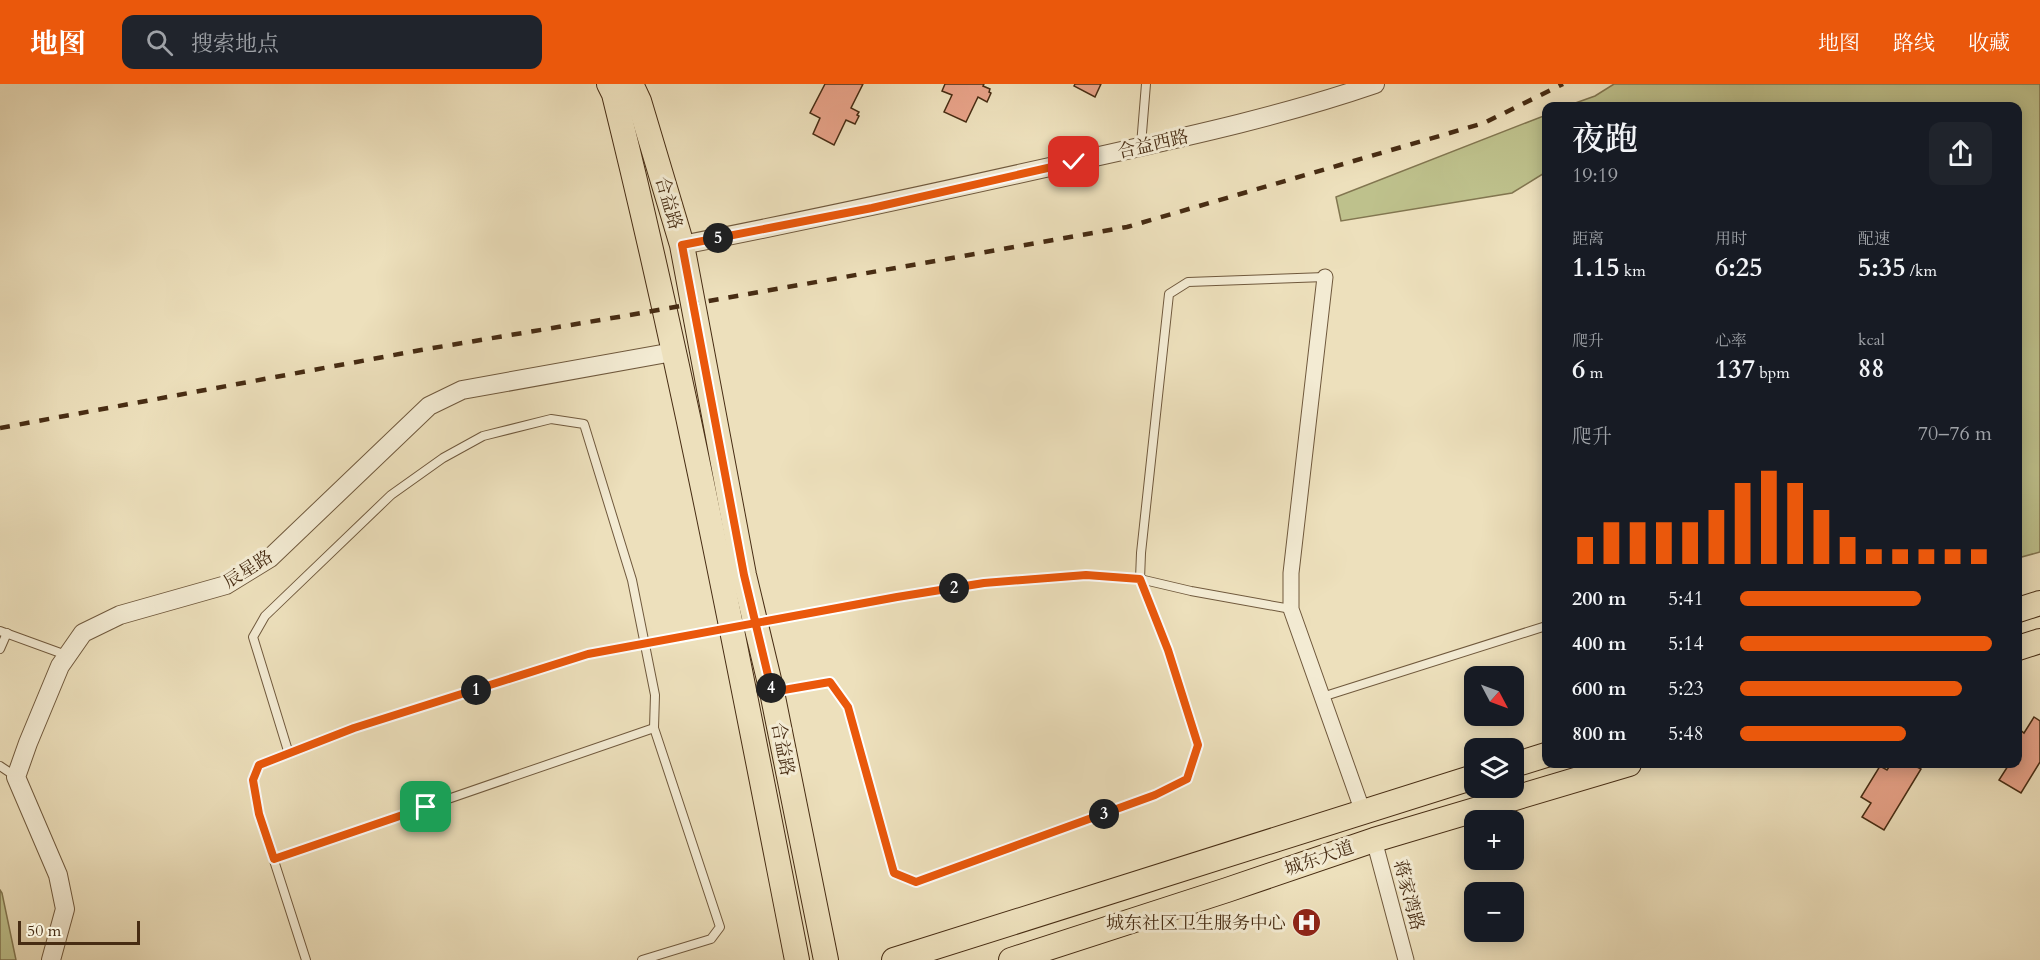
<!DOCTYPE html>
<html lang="zh">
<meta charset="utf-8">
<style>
:root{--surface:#171b24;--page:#20242c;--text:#f1f3f6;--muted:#9ea1a6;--accent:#ea580c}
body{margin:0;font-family:Cardo,"Noto Serif SC",serif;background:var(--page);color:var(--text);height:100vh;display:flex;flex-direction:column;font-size:22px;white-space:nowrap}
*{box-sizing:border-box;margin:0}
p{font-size:20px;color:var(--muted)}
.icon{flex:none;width:33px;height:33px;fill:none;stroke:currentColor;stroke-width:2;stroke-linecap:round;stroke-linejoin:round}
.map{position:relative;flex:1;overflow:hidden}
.sheet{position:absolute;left:1542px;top:18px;width:480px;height:666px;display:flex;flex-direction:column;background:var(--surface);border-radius:12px;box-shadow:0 3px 15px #0003}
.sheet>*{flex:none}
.needle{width:39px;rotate:131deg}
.fabs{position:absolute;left:1464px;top:582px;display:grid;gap:12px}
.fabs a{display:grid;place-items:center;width:60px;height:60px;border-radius:12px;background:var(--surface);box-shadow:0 3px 15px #0003;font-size:30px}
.scale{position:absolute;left:18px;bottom:15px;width:122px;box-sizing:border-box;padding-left:6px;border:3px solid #472c13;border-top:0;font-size:16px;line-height:21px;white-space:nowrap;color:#472c13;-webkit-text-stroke:4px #f3ebd3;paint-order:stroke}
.pin{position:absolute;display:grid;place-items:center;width:51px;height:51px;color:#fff;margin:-26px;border-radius:12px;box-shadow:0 3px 9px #0006}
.km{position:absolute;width:30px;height:30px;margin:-15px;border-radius:50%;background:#222;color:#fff;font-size:16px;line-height:30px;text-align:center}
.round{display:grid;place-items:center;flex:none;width:63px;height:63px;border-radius:12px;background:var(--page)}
.head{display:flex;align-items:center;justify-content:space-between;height:102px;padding:0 30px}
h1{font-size:33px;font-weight:600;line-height:45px}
.metrics{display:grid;grid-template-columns:repeat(3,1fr);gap:9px;height:102px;padding:6px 30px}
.metrics div{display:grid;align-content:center}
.metrics b{font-size:26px;font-weight:600}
.metrics small{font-size:16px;font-weight:400}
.metrics p{font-size:16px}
.chart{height:168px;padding:12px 30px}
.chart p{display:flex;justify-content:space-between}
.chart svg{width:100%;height:108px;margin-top:6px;stroke:var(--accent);stroke-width:6}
ul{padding:0 30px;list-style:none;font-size:20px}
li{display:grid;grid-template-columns:96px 72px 1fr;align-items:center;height:45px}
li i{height:15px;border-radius:8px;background:var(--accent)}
header{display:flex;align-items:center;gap:36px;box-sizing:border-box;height:84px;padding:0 30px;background:var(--accent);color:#fff}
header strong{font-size:28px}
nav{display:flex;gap:33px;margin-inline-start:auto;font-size:21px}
.search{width:420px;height:54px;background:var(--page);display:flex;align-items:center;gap:15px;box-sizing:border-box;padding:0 21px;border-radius:12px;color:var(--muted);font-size:22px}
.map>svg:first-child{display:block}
.green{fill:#bec18c;stroke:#827650;stroke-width:1.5}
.building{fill:#e7a288;stroke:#472c13;stroke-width:1.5}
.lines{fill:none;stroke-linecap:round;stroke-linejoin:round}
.service-casing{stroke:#70593d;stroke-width:10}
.minor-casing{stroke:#70593d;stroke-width:17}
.tertiary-casing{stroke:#70593d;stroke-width:20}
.primary-casing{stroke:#472c13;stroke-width:26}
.service{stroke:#f3ebd3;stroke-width:8}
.minor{stroke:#f3ebd3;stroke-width:15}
.tertiary{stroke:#f3ebd3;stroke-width:18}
.primary{stroke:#ede0bc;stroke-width:24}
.rail{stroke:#472c13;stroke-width:4.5;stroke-dasharray:10 10;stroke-linecap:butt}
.service-bridge-casing{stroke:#70593d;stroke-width:10;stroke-linecap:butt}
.service-bridge{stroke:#f3ebd3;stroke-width:8}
.route-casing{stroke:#fff;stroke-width:12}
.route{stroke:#ea580c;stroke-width:8}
.labels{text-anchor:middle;stroke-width:6;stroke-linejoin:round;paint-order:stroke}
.street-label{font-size:18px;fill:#472c13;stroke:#f3ebd3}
.poi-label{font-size:18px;fill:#472c13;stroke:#f3ebd3;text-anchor:end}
</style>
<header>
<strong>地图</strong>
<div class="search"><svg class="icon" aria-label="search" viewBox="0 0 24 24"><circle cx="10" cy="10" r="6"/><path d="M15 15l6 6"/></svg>搜索地点</div>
<nav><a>地图</a><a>路线</a><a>收藏</a></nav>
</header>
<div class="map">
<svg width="2040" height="876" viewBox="0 0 2040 876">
<rect width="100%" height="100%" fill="#ede0bc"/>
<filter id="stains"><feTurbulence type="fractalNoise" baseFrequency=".00333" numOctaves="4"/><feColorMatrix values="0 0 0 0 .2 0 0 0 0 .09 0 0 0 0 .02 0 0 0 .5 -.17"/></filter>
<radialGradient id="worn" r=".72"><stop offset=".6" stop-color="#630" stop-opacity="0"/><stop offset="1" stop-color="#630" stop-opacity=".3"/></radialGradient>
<!-- green -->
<g class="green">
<path d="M1614,0h426v468l-22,6v-452h-451l28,-10z"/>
<path d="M1546,31v57l-34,21 -171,28 -5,-24z"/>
<path d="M0,806l2,3 14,67h-16z"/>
</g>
<!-- building -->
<g class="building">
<path d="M825,0h38l-12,24 8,4 -2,3 2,1 -4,8 -9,-4 -12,25 -21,-11 7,-16 -10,-5z"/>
<path d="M945,0h39l-1,2 7,3 -1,3 2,1 -4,9 -9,-5 -12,25 -22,-10 8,-17 -10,-4z"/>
<path d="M1075,0h26l-6,13 -21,-11z"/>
<path d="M2034,633l6,4v41l-19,31 -22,-13 9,-14 -4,-2h14v-36l6,5z"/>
<path d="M1891,680h20l10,5 -37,61 -22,-13 9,-14 -10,-6 19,-31 7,4z"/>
</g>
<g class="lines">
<defs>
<g id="service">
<path d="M1141,61l5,-61"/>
<path d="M897,513l87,-14 102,-8 54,4 51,12 100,18"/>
<path d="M0,547l66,24"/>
<path d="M0,565l7,-16"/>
<path d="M773,607l57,-9 18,25 46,166 22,9 239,-87 32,-16 11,-34 -30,-95 -28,-71 1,-26 28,-259 19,-12 137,-5"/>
<path d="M1322,613l224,-71"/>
<path d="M289,670l-36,-117 12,-21 126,-121 52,-37 40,-22 68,-17 33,5 48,156 23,115 -1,33 66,199 -9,12 -69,21"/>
<path d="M0,682l15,10"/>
<path d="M274,775l380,-131"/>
<path d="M306,876l-47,-146 -6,-34 6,-15 95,-37 234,-74"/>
</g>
<g id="minor">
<path d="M1325,193l-34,296v36l72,203"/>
<path d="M1374,756l32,120"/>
</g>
<g id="tertiary">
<path d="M682,161c133,-26 266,-55 399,-85 99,-22 198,-43 294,-76"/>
<path d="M51,876l14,-51 -7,-34 -42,-98 12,-34 32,-77 23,-33 37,-18 106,-30 44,-27 159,-152 33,-16 211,-38"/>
</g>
<g id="primary">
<path d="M609,0l5,10c71,286 126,576 183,866"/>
<path d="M631,0l8,17 43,144 62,330 28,117 54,268"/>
<path d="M2018,526l22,-7"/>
<path d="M2018,564l22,-7"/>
<path d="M1514,681l32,-10"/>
<path d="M894,876l580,-183"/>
<path d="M1011,876l216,-70 147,-50 255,-76"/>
</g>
</defs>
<!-- service casing -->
<use href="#service" class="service-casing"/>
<!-- minor casing -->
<use href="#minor" class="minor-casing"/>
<!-- tertiary casing -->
<use href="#tertiary" class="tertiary-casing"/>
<!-- primary casing -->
<use href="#primary" class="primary-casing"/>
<!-- service -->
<use href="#service" class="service"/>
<!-- minor -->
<use href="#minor" class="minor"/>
<!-- tertiary -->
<use href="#tertiary" class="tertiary"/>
<!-- primary -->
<use href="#primary" class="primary"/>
<!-- rail -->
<path class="rail" d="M0,344l421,-78 203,-34 503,-89 357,-104 79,-39"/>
<defs>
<path id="service-bridge" d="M588,570l309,-57"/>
</defs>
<!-- service-bridge casing -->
<use href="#service-bridge" class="service-bridge-casing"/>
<!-- service-bridge -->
<use href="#service-bridge" class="service-bridge"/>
</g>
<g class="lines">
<defs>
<path id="route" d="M426,723l-152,52 -15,-45 -6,-34 6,-15 95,-37 234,-74 309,-57 87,-14 102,-8 54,4 28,71 30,95 -11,34 -32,16 -239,87 -22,-9 -46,-166 -18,-25 -58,10 -28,-117 -62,-330 190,-37 202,-46"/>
</defs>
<!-- route casing -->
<use href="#route" class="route-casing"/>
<!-- route -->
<use href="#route" class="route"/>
</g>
<!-- icons -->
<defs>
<symbol id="hospital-disc" viewBox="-11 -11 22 22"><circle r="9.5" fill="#8f2418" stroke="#f3ebd3"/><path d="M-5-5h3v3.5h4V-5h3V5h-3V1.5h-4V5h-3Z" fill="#fff"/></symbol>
</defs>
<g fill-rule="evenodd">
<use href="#hospital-disc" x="1290" y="822" width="33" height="33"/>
</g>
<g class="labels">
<!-- street labels -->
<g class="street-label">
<text transform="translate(1153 60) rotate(-13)" y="6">合益西路</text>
<text transform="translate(669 119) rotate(74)" y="6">合益路</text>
<text transform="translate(248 485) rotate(-32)" y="6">辰星路</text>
<text transform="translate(783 665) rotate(79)" y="6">合益路</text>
<text transform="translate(1319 774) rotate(-19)" y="6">城东大道</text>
<text transform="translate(1409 811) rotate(75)" y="6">蒋家湾路</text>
</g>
<!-- poi labels -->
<g class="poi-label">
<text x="1286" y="845">城东社区卫生服务中心</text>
</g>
</g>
<rect width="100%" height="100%" filter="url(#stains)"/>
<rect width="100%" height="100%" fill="url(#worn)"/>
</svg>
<div class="fabs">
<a><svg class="needle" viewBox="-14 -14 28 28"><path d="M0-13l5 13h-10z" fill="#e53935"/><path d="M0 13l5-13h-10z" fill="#9ea1a6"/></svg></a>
<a><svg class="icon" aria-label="layers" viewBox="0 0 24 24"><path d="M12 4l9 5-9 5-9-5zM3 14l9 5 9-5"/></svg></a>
<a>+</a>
<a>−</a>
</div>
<div class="scale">50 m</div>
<div class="pin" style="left:426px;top:723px;background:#1e9e55"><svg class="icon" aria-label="arrive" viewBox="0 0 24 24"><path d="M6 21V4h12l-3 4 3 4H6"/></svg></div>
<div class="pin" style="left:1074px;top:78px;background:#d93025"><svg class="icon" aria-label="check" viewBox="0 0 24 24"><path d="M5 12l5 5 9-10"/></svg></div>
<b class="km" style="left:476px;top:606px">1</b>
<b class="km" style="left:954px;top:504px">2</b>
<b class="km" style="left:1104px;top:730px">3</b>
<b class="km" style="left:771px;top:604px">4</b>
<b class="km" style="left:718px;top:154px">5</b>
<section class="sheet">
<div class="head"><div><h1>夜跑</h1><p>19:19</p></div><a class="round"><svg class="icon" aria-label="share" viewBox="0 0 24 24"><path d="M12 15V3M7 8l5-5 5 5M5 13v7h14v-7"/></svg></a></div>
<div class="metrics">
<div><p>距离</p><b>1.15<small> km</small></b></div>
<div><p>用时</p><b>6:25</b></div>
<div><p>配速</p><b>5:35<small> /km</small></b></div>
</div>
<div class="metrics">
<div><p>爬升</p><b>6<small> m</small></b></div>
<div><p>心率</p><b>137<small> bpm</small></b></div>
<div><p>kcal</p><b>88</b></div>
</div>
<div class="chart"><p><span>爬升</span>70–76 m</p>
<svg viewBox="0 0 160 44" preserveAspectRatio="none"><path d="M5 44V33M15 44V27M25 44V27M35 44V27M45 44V27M55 44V22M65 44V11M75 44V6M85 44V11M95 44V22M105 44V33M115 44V38M125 44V38M135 44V38M145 44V38M155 44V38"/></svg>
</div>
<ul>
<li><b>200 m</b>5:41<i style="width:72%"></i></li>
<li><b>400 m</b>5:14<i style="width:100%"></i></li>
<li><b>600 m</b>5:23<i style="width:88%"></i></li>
<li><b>800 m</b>5:48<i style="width:66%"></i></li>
</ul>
</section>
</div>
